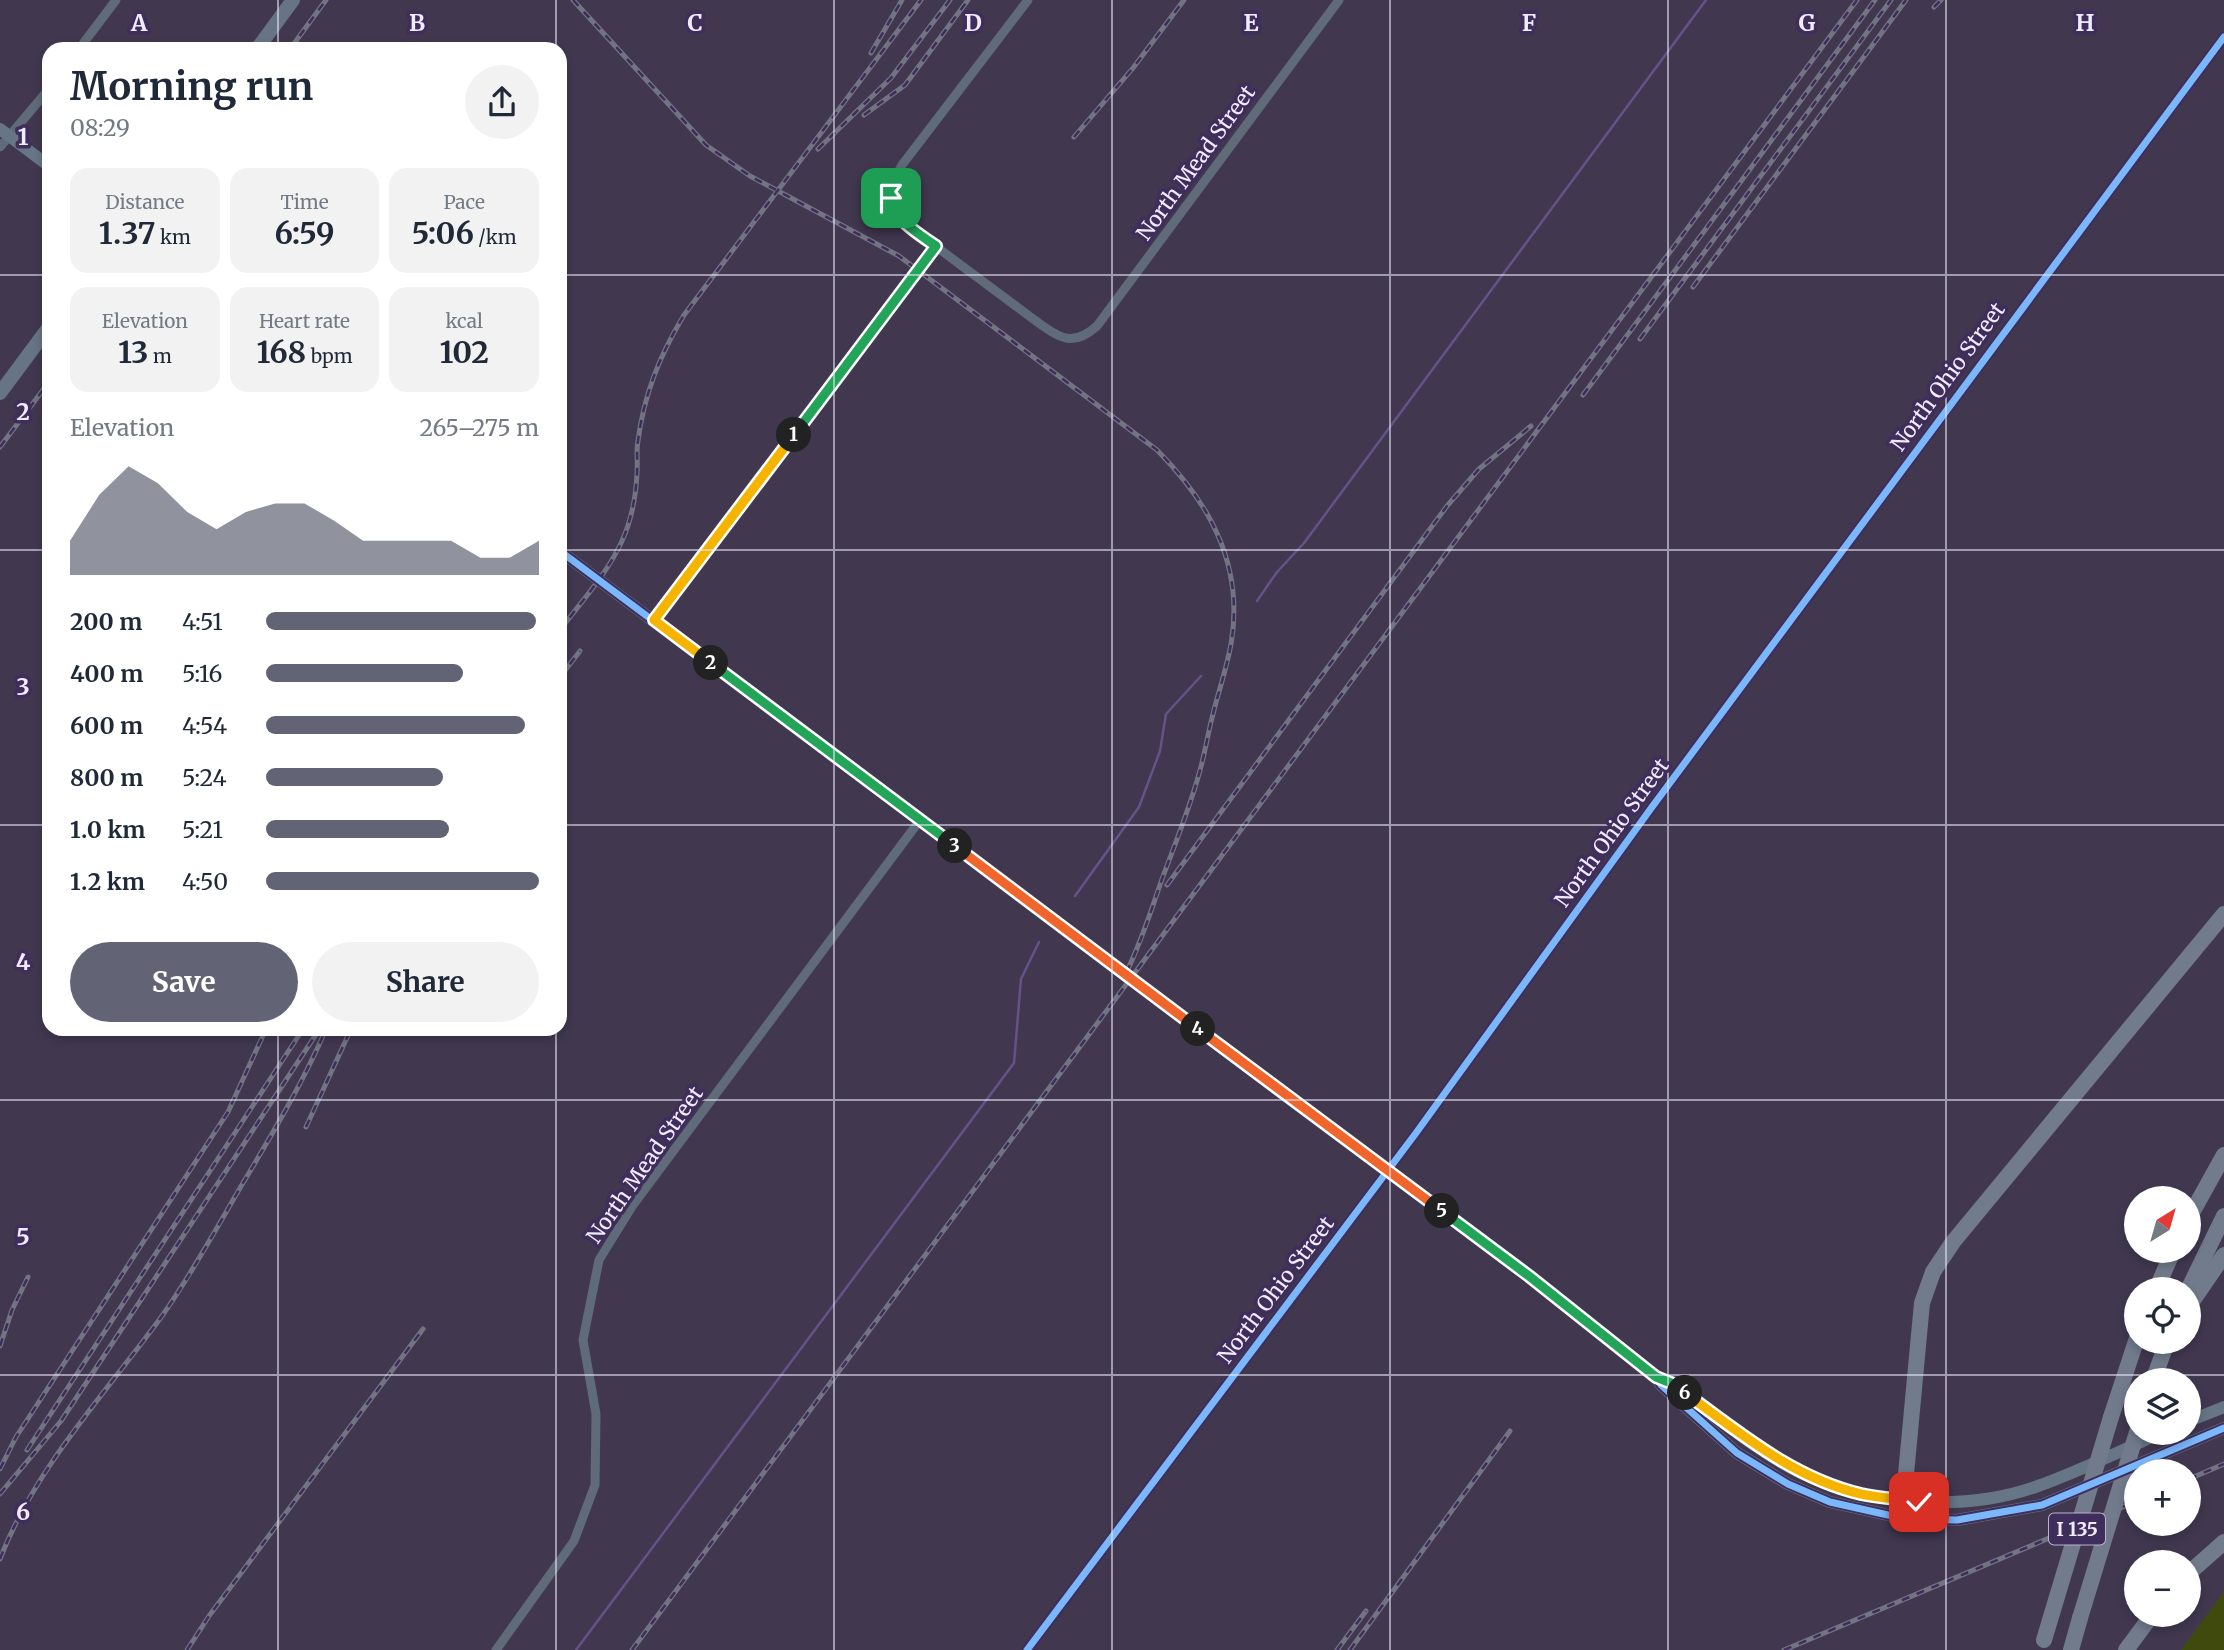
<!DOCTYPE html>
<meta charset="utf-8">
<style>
:root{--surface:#fff;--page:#f2f2f3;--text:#1f2937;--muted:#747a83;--accent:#626475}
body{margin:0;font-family:Merriweather,serif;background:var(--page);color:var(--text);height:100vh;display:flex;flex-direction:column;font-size:26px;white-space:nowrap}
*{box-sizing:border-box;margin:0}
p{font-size:23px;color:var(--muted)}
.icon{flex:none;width:38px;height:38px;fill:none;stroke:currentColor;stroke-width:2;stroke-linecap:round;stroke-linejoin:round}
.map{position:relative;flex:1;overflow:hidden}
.side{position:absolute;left:42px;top:42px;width:525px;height:994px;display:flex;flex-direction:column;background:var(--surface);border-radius:21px;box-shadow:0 4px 10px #0003}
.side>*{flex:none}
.needle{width:46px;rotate:37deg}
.controls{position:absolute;left:2124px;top:1186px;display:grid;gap:14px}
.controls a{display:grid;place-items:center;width:77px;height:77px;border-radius:50%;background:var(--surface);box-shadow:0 4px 10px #0003;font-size:35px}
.pin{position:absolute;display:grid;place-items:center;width:60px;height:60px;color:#fff;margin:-30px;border-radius:14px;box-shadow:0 4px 10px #0006}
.km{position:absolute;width:35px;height:35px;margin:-18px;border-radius:50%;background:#222;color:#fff;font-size:19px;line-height:35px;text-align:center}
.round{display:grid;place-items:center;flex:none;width:74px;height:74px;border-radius:37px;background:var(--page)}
.summary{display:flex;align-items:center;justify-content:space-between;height:119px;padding:0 28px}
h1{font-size:38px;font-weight:700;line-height:52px}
.metrics{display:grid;grid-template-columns:repeat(3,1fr);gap:10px;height:119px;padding:7px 28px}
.metrics div{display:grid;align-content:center;border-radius:18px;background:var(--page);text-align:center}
.metrics b{font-size:30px;font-weight:700}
.metrics small{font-size:19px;font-weight:400}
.metrics p{font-size:19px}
.chart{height:196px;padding:14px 28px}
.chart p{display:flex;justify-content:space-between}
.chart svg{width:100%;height:126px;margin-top:7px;fill:var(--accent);opacity:.7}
.cta{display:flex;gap:14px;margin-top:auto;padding:14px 28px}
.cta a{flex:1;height:80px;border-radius:42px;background:var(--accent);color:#fff;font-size:28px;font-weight:700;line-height:80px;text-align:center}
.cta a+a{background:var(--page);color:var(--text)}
ul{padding:0 28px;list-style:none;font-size:23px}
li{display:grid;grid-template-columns:112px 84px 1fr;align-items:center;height:52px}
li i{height:18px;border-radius:9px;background:var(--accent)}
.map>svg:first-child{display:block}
.green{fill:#404a0d}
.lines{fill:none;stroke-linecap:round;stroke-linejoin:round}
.stream{stroke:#665189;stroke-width:2.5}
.street{stroke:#5f6b79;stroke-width:9}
.secondary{stroke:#667686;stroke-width:12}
.primary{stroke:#667486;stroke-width:14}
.highway{stroke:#717b8c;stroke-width:16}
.rail-casing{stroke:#727483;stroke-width:5}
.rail{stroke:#3f2d5b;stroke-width:2.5;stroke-dasharray:8;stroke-linecap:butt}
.highway-bridge{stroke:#717b8c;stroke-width:16}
.cycleway-casing{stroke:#3f2d5b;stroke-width:11}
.cycleway{stroke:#7ab7fb;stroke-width:7}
.split-1-casing{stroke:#fff;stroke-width:14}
.split-2-casing{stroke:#fff;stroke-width:14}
.split-3-casing{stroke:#fff;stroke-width:14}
.split-4-casing{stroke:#fff;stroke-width:14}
.split-5-casing{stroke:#fff;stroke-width:14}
.split-6-casing{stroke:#fff;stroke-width:14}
.split-7-casing{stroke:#fff;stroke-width:14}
.split-1{stroke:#22a559;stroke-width:9}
.split-2{stroke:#f5b400;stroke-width:9}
.split-3{stroke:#22a559;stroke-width:9}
.split-4{stroke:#f0652b;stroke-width:9}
.split-5{stroke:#f0652b;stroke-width:9}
.split-6{stroke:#22a559;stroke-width:9}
.split-7{stroke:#f5b400;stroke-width:9}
.grid{fill:none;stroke:#f1ecfd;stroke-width:2;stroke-opacity:0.55}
.labels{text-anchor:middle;stroke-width:7;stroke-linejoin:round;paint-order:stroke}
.shield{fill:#3f2d5b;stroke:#bcb3cc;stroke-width:2}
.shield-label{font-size:19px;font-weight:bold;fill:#f1ecfd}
.street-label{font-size:21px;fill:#f1ecfd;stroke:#3f2d5b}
.grid-label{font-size:23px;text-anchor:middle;font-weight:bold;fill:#f1ecfd;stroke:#3f2d5b;stroke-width:7;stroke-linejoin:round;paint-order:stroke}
</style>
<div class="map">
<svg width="2224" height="1650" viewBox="0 0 2224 1650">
<rect width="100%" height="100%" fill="#413850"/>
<!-- green -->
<path class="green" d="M2224,1592v58h-43l2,-3z"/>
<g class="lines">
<!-- stream -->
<g class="stream">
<path d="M1257,601l20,-29 27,-29 402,-543"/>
<path d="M1075,896l64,-89 21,-56 6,-37 35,-38"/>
<path d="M576,1650l438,-587 7,-84 18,-37"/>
</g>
<!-- street -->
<g class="street">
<path d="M1028,0l-126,165c-16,27 -15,36 5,60l129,96c24,17 36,27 61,5l242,-326"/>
<path d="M79,49l37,-49"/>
<path d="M0,147l49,-58"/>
<path d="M654,620l282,-374"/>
<path d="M496,1650l78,-109 21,-56 1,-71 -13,-74 16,-80 34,-55 287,-385"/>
<path d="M1027,1650l389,-517 236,-326 572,-770"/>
</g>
<!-- secondary -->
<g class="secondary">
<path d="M0,129l49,37"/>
<path d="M560,551l969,725 127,101 5,8 76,68 51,31 42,18 58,13 27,4 42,1 85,-15 182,-77"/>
<path d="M1660,1378l11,5c43,31 84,68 132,91 68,32 164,38 235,12 42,-15 82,-35 123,-53"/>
<path d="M2189,1421l35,-14"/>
</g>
<!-- primary -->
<g class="primary">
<path d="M257,49l36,-49"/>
<path d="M0,393l49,-66"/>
</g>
<!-- highway -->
<g class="highway">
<path d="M2189,1218l35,-63"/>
<path d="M2156,1290l17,-39"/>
<path d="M2188,1290l36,-74"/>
<path d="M2189,1306l35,-51"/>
<path d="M2153,1381l14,-39"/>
<path d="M2111,1417l26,-79"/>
<path d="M1902,1517l20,-214 11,-31 20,-30 271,-328"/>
<path d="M2189,1573l35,-31"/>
<path d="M2071,1650l9,-32"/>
<path d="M2126,1650l26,-35"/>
</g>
<defs>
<g id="rail">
<path d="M573,0l133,145 44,31 149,80 258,194c40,41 70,85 76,142 5,51 -11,83 -22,130 -4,17 -7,35 -12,52 -10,36 -24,70 -37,105 -11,32 -21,64 -36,94"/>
<path d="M1934,7l7,-7"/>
<path d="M290,49l36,-49"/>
<path d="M871,53l31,-53"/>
<path d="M864,115l41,-30 63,-85"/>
<path d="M1074,137l59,-69 51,-68"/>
<path d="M818,149l73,-71 59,-78"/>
<path d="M1693,287l213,-287"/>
<path d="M1640,339l251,-339"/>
<path d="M1583,395l292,-395"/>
<path d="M0,447l49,-65"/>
<path d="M560,630c21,-28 47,-56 62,-89 9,-20 14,-45 15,-68 1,-11 -1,-22 1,-32 6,-47 22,-86 46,-126l237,-315"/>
<path d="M560,677l20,-26"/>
<path d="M1167,885l280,-379 32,-37 52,-43"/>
<path d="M306,1127l45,-98"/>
<path d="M0,1346l12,-36 16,-33"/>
<path d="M27,1450l276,-421"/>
<path d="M0,1469l16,-32 212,-325 38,-83"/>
<path d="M2189,1479l35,-15"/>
<path d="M0,1494l61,-73 256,-388"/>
<path d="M0,1559c35,-91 105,-165 162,-243 29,-41 53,-85 78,-128 31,-52 62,-103 86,-159"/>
<path d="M187,1650l22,-34 214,-287"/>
<path d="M632,1650l1225,-1650"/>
<path d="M1337,1650l29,-39"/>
<path d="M1350,1650l160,-219"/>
<path d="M1784,1650l353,-149"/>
</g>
</defs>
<!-- rail casing -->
<use href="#rail" class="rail-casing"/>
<!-- rail -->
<use href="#rail" class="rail"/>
<!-- highway-bridge -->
<g class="highway-bridge">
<path d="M2080,1618l57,-186"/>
<path d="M2044,1640l67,-223"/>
</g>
<defs>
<g id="cycleway">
<path d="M560,551l969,725 127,101 5,8 76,68 51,31 42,18 58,13 27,4 42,1 85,-15 182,-77"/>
<path d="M1027,1650l389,-517 236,-326 572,-770"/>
</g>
</defs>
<!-- cycleway casing -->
<use href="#cycleway" class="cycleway-casing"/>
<!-- cycleway -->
<use href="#cycleway" class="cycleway"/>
</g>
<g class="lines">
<defs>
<path id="split-1" d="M794,435l142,-189c-17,-12 -42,-26 -45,-48"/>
<path id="split-2" d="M711,663l-57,-43 140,-185"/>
<path id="split-3" d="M711,663l244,183"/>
<path id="split-4" d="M955,846l243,183"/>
<path id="split-5" d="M1198,1029l244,182"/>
<path id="split-6" d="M1442,1211l87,65 127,101 15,6 14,10"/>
<path id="split-7" d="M1685,1393c55,40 108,85 176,101 19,4 39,5 58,8"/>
</defs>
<!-- split-1 casing -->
<use href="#split-1" class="split-1-casing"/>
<!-- split-2 casing -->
<use href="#split-2" class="split-2-casing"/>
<!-- split-3 casing -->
<use href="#split-3" class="split-3-casing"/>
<!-- split-4 casing -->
<use href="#split-4" class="split-4-casing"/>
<!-- split-5 casing -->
<use href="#split-5" class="split-5-casing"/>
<!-- split-6 casing -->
<use href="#split-6" class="split-6-casing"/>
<!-- split-7 casing -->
<use href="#split-7" class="split-7-casing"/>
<!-- split-1 -->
<use href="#split-1" class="split-1"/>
<!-- split-2 -->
<use href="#split-2" class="split-2"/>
<!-- split-3 -->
<use href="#split-3" class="split-3"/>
<!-- split-4 -->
<use href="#split-4" class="split-4"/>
<!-- split-5 -->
<use href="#split-5" class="split-5"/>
<!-- split-6 -->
<use href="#split-6" class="split-6"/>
<!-- split-7 -->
<use href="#split-7" class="split-7"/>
</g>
<!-- grid -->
<path class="grid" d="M278,0v49M556,0v49M834,0v1650M1112,0v1650M1390,0v1650M1668,0v1650M1946,0v1650M0,275h49M560,275h1664M0,550h49M560,550h1664M0,825h49M560,825h1664M278,1029v621M556,1029v621M0,1100h2224M0,1375h2224"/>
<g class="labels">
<!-- shield labels -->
<rect class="shield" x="2049" y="1513.5" width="56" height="31" rx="5"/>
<g class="shield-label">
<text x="2077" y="1536">I 135</text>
</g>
<!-- street labels -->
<g class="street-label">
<text transform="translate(1196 163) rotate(-54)" y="7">North Mead Street</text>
<text transform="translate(1948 377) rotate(-54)" y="7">North Ohio Street</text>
<text transform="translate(1612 833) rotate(-54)" y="7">North Ohio Street</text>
<text transform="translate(645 1165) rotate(-55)" y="7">North Mead Street</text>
<text transform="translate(1276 1290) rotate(-53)" y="7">North Ohio Street</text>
</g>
</g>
<g class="grid-label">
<text x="139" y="31">A</text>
<text x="417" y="31">B</text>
<text x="695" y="31">C</text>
<text x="973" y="31">D</text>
<text x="1251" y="31">E</text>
<text x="1529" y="31">F</text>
<text x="1807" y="31">G</text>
<text x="2085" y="31">H</text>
<text x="23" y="145">1</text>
<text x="23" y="420">2</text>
<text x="23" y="695">3</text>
<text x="23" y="970">4</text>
<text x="23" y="1245">5</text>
<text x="23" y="1520">6</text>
</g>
</svg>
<div class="controls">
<a><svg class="needle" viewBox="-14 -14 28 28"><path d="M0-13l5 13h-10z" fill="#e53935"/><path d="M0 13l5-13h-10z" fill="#747a83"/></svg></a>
<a><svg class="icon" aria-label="locate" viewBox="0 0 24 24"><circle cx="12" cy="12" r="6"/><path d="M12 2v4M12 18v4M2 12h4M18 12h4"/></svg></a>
<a><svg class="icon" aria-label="layers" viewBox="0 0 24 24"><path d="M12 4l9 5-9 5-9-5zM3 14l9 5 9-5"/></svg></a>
<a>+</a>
<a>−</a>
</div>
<div class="pin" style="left:891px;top:198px;background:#1e9e55"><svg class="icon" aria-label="arrive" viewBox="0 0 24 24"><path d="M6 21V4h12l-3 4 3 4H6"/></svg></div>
<div class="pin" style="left:1919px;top:1502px;background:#d93025"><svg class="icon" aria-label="check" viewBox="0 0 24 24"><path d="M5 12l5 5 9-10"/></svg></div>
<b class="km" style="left:794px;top:435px">1</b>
<b class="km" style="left:711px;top:663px">2</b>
<b class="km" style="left:955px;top:846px">3</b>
<b class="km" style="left:1198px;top:1029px">4</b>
<b class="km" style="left:1442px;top:1211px">5</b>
<b class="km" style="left:1685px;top:1393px">6</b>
<section class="side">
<div class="summary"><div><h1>Morning run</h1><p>08:29</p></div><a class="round"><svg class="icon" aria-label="share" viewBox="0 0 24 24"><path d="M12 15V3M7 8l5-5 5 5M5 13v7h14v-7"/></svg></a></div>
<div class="metrics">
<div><p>Distance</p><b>1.37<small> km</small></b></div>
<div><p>Time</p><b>6:59</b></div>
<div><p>Pace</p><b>5:06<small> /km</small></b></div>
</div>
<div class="metrics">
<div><p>Elevation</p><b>13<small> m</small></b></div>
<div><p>Heart rate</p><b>168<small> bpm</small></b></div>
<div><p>kcal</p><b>102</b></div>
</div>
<div class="chart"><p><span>Elevation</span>265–275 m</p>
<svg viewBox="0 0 160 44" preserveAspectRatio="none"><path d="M0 44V32L10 16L20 6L30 12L40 22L50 28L60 22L70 19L80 19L90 25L100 32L110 32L120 32L130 32L140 38L150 38L160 32V44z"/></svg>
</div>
<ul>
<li><b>200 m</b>4:51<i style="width:99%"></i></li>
<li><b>400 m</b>5:16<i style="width:72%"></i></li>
<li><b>600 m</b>4:54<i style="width:95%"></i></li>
<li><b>800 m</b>5:24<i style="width:65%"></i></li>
<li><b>1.0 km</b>5:21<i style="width:67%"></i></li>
<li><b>1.2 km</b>4:50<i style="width:100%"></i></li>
</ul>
<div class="cta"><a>Save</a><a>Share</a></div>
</section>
</div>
